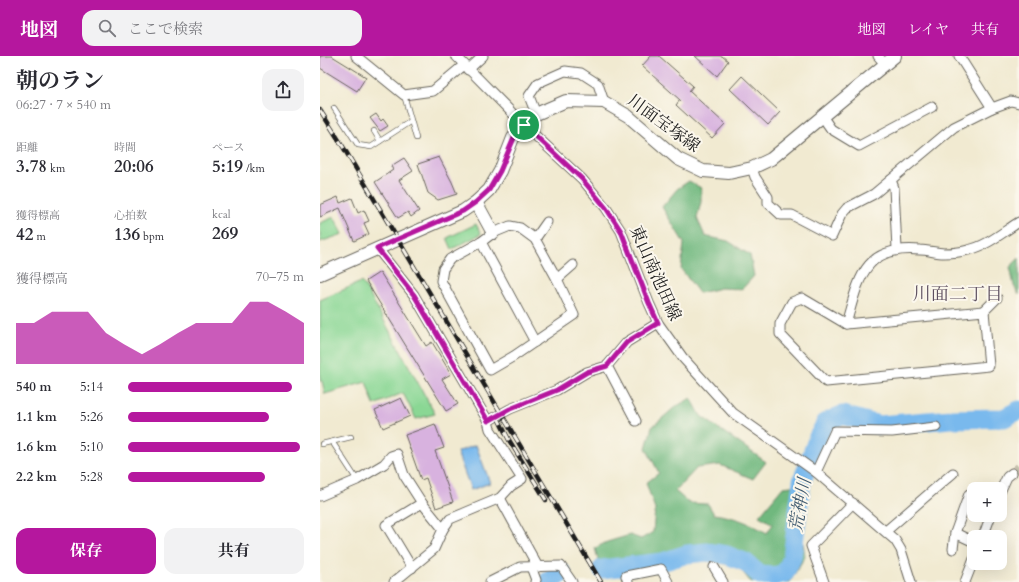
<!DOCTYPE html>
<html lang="ja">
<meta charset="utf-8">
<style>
:root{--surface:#fff;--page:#f2f2f3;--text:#2b2b33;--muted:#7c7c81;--accent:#b5179e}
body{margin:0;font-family:Cardo,"Noto Serif JP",serif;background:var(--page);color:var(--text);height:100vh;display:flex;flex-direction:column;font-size:15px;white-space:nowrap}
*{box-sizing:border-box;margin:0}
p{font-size:13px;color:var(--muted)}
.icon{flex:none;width:22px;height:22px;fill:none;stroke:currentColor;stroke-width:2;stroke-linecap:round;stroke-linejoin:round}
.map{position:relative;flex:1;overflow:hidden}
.drawer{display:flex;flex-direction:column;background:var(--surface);width:320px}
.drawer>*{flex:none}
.tools{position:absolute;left:647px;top:426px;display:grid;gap:8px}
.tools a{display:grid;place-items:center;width:40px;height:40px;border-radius:8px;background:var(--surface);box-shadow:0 4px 16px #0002;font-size:20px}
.pin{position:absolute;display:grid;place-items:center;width:34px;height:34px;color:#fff;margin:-17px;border:2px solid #fff;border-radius:50%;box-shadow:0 1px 4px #0007}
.round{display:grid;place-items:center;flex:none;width:42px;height:42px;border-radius:12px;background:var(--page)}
.overview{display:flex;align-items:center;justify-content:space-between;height:68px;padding:0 16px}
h1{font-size:22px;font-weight:700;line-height:30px}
.metrics{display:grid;grid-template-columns:repeat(3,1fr);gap:6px;height:68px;padding:4px 16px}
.metrics div{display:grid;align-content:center}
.metrics b{font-size:17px;font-weight:700}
.metrics small{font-size:11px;font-weight:400}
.metrics p{font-size:11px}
.chart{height:112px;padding:8px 16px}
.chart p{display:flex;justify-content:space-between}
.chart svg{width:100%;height:72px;margin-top:4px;fill:var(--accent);opacity:.7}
.action{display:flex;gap:8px;margin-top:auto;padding:8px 16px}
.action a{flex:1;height:46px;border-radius:12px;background:var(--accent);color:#fff;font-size:16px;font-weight:700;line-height:46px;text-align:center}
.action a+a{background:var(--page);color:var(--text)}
ul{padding:0 16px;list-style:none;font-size:13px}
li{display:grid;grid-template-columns:64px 48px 1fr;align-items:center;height:30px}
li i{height:10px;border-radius:5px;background:var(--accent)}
header{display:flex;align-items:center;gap:24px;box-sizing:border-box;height:56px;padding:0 20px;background:var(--accent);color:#fff}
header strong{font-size:19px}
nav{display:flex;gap:22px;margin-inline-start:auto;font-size:14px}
.search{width:280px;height:36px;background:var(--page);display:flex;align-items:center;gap:10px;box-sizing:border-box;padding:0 14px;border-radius:12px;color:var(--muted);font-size:15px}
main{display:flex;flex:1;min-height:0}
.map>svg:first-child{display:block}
.green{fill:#8ad794;stroke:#537a58}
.forest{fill:#6fb87e;stroke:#466a4d}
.water{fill:#79b9ed;stroke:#4a6a84}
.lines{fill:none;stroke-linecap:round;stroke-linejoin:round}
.river{stroke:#79b9ed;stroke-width:19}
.building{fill:#d8b2df}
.street-tunnel{stroke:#c6c1ad;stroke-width:9;stroke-dasharray:9 4.5;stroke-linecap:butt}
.lane-casing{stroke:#67645b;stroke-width:6}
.street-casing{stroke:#67645b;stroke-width:11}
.secondary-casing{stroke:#67645b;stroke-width:14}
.lane{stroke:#fff;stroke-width:4.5}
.street{stroke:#fff;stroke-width:9}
.secondary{stroke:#fff;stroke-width:12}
.rail-casing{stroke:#1c1c1c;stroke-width:4.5}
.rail{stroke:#fbf7ec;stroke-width:3;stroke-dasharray:9;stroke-linecap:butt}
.route-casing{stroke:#fff;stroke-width:8}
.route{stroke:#b5179e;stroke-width:5}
.labels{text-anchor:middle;stroke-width:4;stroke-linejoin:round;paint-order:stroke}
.street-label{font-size:17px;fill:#1c1c1c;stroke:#fbf7ec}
.neighbourhood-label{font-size:18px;fill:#5e5060;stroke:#fbf7ec}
.water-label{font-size:18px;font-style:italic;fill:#415b70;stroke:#fbf7ec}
</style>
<header>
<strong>地図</strong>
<div class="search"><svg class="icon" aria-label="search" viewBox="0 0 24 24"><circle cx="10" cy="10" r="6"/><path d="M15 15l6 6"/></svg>ここで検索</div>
<nav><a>地図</a><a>レイヤ</a><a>共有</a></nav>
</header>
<main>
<section class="drawer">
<div class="overview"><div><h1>朝のラン</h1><p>06:27 · 7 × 540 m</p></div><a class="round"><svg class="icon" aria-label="share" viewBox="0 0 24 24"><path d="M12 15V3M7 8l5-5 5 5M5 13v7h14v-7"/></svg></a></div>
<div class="metrics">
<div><p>距離</p><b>3.78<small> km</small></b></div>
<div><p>時間</p><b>20:06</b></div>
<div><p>ペース</p><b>5:19<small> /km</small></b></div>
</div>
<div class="metrics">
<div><p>獲得標高</p><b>42<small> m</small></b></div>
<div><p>心拍数</p><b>136<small> bpm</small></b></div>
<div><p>kcal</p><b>269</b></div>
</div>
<div class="chart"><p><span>獲得標高</span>70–75 m</p>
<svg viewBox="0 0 160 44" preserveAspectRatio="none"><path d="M0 44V19L10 19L20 12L30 12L40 12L50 25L60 32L70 38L80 32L90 25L100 19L110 19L120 19L130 6L140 6L150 12L160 19V44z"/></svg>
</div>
<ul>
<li><b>540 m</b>5:14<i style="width:93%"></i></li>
<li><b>1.1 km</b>5:26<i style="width:80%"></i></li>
<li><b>1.6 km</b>5:10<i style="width:98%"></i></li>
<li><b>2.2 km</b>5:28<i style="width:78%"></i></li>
</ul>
<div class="action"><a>保存</a><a>共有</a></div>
</section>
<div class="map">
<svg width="699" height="526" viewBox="0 0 699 526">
<rect width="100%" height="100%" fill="#fbf7ec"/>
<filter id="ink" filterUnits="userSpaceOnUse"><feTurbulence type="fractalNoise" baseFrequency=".025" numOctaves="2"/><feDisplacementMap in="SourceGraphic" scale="8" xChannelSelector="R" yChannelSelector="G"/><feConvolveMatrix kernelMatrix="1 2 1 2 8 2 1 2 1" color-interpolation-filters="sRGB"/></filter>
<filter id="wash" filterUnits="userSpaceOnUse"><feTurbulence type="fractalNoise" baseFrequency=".012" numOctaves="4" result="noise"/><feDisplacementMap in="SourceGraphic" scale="16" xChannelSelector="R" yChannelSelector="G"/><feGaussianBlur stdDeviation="0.9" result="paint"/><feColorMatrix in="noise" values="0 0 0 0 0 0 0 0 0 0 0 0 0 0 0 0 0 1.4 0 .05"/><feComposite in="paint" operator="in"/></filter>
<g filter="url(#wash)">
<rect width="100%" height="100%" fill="#f1ead1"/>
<!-- green -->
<g class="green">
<path d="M14,161l9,17 -23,8v-19z"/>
<path d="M156,168l5,10 -29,15 -5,-11z"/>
<path d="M41,226l4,4 70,128 -19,5 -13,-26 -29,12 -8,-23 -41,12 -3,-13h-2v-81z"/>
</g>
<!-- forest -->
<g class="forest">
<path d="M369,125l12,7v14l-4,16 8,18 23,5 22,14 4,21 -12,13 -21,-1 -22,5 -18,-24 3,-26 -22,-36 15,-18z"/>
<path d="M699,202v37l-5,-9 -4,-19z"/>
<path d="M371,342l10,18 65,46 -13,17 -33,-14 -23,3 -22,23 14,12 19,1 6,10c21,3 34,8 53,19l6,-9 -14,-8 24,-29 16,-2 6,20 -3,30 3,21 -15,26h-37l-3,-1 -12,-15 -42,-7 -69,7 -28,-2 -4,-16 12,-6 23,-7 11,4 12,-7 2,-23 -9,-26 13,-10 -13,-25 6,-21 23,-20z"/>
</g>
<!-- water -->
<path class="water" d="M156,389l14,38 -19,7 -14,-38z"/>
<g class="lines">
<!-- river -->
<g class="river">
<path d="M282,513l60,-7 25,-8 20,-2 20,3 18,7 15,13 14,1 11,-3 7,-15 10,-77 16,-44 8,-15 16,-7 37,10 73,-6 52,-1 15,-8"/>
<path d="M227,526l15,-9"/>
</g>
</g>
<g id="blocks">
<!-- building -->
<g class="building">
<path d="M0,0h12l34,21 -9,14 -37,-23z"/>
<path d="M331,0h8l34,30 -4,5 36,33 -13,14 -36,-33 4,-5 -38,-34z"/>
<path d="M375,0h27l6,5 -11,15z"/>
<path d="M422,20l38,36 -12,13 -38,-36z"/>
<path d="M56,58l5,7 2,-2 5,7 -8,5 -10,-13z"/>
<path d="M119,101l13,25 5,12 -19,6 -10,-7 -10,-29z"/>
<path d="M84,102l9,13 -14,9 20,31 -8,6 -3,-5 -10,6 -23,-36 18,-12 -2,-4z"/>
<path d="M18,141l2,6 12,-5 6,15 6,-3 5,11 -5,2 5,11 -15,7 -14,-33 -20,9v-12z"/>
<path d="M60,216l46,74 6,-4 19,32 -9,5 16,25 -12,7 -80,-130z"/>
<path d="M81,342l9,18 -27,12 -8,-18z"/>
<path d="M115,368l9,24 -9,3 18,51 -17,6 -10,-30 -5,2 -16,-45z"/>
</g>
</g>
</g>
<g filter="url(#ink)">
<use href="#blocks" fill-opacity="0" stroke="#67645b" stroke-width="1"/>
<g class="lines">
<!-- street-tunnel -->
<path class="street-tunnel" d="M692,417l7,-6"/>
<defs>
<g id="lane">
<path d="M84,39l12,43"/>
<path d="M14,52l24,37 13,2 40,-26"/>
<path d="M54,75l6,10"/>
<path d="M13,387l24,37"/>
<path d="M2,388l29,-7"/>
</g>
<g id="street">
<path d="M36,0l48,39 29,-4 31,-26"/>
<path d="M136,0l68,69 58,54 24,29 15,23 28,72 9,20 25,35 50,55 83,59 79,68 6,10 10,32"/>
<path d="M558,0l7,8"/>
<path d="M639,0l33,52"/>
<path d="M148,14l15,-14"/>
<path d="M216,58l-7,-18 9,-13 27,-12 16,2 17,11 6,18"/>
<path d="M502,60l9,13 28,17 73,-39"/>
<path d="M432,112l3,9 13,20v6l13,12h11l40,21 10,-22 5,-6 27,-14 80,-67 38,-19 19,-7 8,2"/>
<path d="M571,124l3,8 3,61"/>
<path d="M190,170l10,2 15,11 22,40 17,36 -60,41 -24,14 -49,-89 2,-12 7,-10 31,-17 12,-9z"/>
<path d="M215,183l12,-17"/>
<path d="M161,186l54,100"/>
<path d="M57,192l37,47 74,126 2,8 32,50 -11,7 -11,12 -50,21 -7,10 -9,20 -40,33"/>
<path d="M237,223l16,-14"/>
<path d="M482,242l44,26 138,-13 5,55 -163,16 -46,-48v-10l12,-22z"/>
<path d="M664,255l13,-13"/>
<path d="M526,268c13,-45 17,-79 74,-74 8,0 16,3 24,3 8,0 17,-1 24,-3 19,-4 35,-18 51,-28"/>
<path d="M287,310l29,55"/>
<path d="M168,365l22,-12 47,-19 30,-18 20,-6 20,-24 31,-19"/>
<path d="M496,416l19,-41 57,1 44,-5"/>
<path d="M680,436l7,-15 5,-4"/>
<path d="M0,440l37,-16 27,-16 7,-8 6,-2 7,21 18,28 21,26"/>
<path d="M180,442l38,69"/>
<path d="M566,475l67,-58"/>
<path d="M635,477l19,9"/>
<path d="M663,481l8,-22"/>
<path d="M633,493l2,-16 14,-39"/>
<path d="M211,511l5,13 -1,2"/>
<path d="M394,511l9,15"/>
<path d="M92,512l-26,-43 36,-22"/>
<path d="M170,526l30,-15 41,-1 11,16"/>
<path d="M308,526l-2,-6 35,-7 7,13"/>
<path d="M504,526l-13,-36 42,-43"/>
<path d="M645,526l9,-23"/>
</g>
<g id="secondary">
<path d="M156,146l17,31"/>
<path d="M0,218l143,-63 13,-9 13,-12 11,-19 13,-33 11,-13 12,-11 30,-13 38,1 24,14 50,43 25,12 26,2 23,-5 19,-9 124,-103"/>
</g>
</defs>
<!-- lane casing -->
<use href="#lane" class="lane-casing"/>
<!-- street casing -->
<use href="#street" class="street-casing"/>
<!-- secondary casing -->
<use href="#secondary" class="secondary-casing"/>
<!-- lane -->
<use href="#lane" class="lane"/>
<!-- street -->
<use href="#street" class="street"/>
<!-- secondary -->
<use href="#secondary" class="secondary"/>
<defs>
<g id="rail">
<path d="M0,54l22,35 259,437"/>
<path d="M177,360l12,24 37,60"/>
</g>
</defs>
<!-- rail casing -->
<use href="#rail" class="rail-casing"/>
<!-- rail -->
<use href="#rail" class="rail"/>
</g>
</g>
<g class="lines" filter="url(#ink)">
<defs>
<path id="route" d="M204,69l58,54 24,29 15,23 28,72 9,20 -31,19 -20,24 -20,6 -30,18 -47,19 -22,12 -74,-126 -37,-47 86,-37 13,-9 13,-12 11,-19 14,-33z"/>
</defs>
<!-- route casing -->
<use href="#route" class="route-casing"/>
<!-- route -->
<use href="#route" class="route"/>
</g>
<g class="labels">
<!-- street labels -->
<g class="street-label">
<text transform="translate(344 67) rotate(36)" y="6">川面宝塚線</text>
<text transform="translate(336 217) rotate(66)" y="6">東山南池田線</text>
</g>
<!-- neighbourhood labels -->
<g class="neighbourhood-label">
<text x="638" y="244">川面二丁目</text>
</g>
<!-- water labels -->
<g class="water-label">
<text transform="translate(480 449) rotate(-80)" y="6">荒神川</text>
</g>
</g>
</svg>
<div class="tools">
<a>+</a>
<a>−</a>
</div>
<div class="pin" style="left:204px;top:69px;background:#1e9e55"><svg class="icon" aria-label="arrive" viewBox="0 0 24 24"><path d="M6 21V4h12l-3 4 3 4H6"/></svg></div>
</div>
</main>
